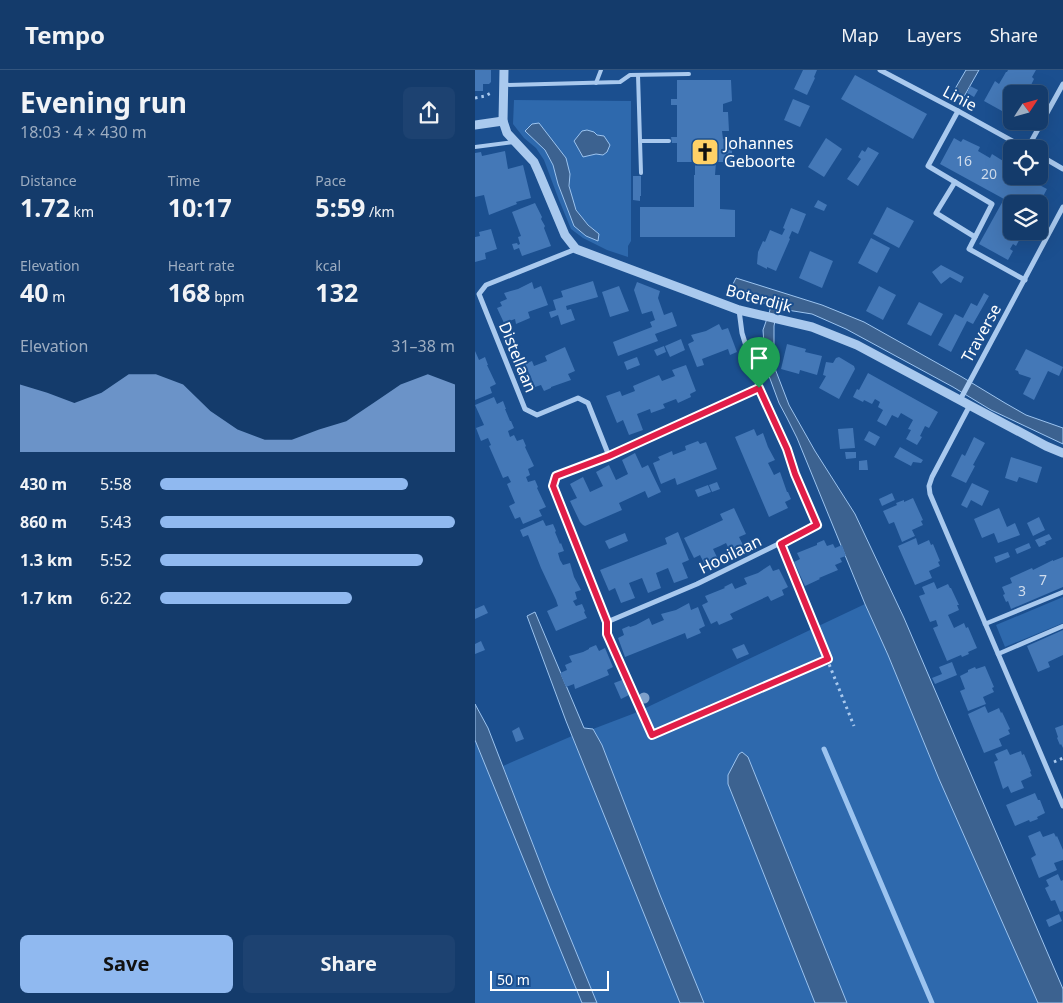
<!DOCTYPE html>
<meta charset="utf-8">
<style>
:root{--surface:#143b6b;--page:#1d4271;--text:#f1f3f6;--muted:#9dadc1;--line:#33557e;--accent:#90b9f0}
body{margin:0;font-family:"Noto Sans",sans-serif;background:var(--page);color:var(--text);height:100vh;display:flex;flex-direction:column;font-size:19px;white-space:nowrap}
*{box-sizing:border-box;margin:0}
p{font-size:16px;color:var(--muted)}
.icon{flex:none;width:28px;height:28px;fill:none;stroke:currentColor;stroke-width:2;stroke-linecap:round;stroke-linejoin:round}
.map{position:relative;flex:1;overflow:hidden}
.drawer{display:flex;flex-direction:column;background:var(--surface);width:475px}
.drawer>*{flex:none}
.needle{width:32px;rotate:54deg}
.fabs{position:absolute;left:528px;top:15px;display:grid;gap:10px}
.fabs a{display:grid;place-items:center;width:45px;height:45px;border-radius:8px;background:var(--surface);box-shadow:0 5px 20px #0002,0 0 0 1px var(--line);font-size:25px}
.scale{position:absolute;left:15px;bottom:12px;width:119px;box-sizing:border-box;padding-left:5px;border:2px solid #fff;border-top:0;font-size:14px;line-height:18px;white-space:nowrap;color:#fff;-webkit-text-stroke:4px #1b4f8f;paint-order:stroke}
.pin{position:absolute;display:grid;place-items:center;width:42px;height:42px;color:#fff;margin:-51px -21px;border-radius:50% 50% 50% 0;rotate:-45deg;box-shadow:0 0 5px #0007}
.pin .icon{rotate:45deg}
.round{display:grid;place-items:center;flex:none;width:52px;height:52px;border-radius:8px;background:var(--page)}
.overview{display:flex;align-items:center;justify-content:space-between;height:85px;padding:0 20px}
h1{font-size:28px;font-weight:700;line-height:38px}
.stats{display:grid;grid-template-columns:repeat(3,1fr);gap:8px;height:85px;padding:5px 20px}
.stats div{display:grid;align-content:center}
.stats b{font-size:25px;font-weight:700}
.stats small{font-size:14px;font-weight:400}
.stats p{font-size:14px}
.chart{height:140px;padding:10px 20px}
.chart p{display:flex;justify-content:space-between}
.chart svg{width:100%;height:90px;margin-top:5px;fill:var(--accent);opacity:.7}
.action{display:flex;gap:10px;margin-top:auto;padding:10px 20px}
.action a{flex:1;height:58px;border-radius:8px;background:var(--accent);color:#111;font-size:20px;font-weight:700;line-height:58px;text-align:center}
.action a+a{background:var(--page);color:var(--text)}
ul{padding:0 20px;list-style:none;font-size:16px}
li{display:grid;grid-template-columns:80px 60px 1fr;align-items:center;height:38px}
li i{height:12px;border-radius:6px;background:var(--accent)}
header{display:flex;align-items:center;gap:30px;box-sizing:border-box;height:70px;padding:0 25px;background:var(--surface);border-bottom:1px solid var(--line)}
header strong{font-size:24px}
nav{display:flex;gap:28px;margin-inline-start:auto;font-size:18px}
main{display:flex;flex:1;min-height:0}
.map>svg:first-child{display:block}
.green{fill:#2e69ad;fill-rule:evenodd}
.water{fill:#3c6290;stroke:#9cc4f0}
.lines{fill:none;stroke-linecap:round;stroke-linejoin:round}
.stream{stroke:#9cc4f0;stroke-width:5}
.building{fill:#4478b7}
.path{stroke:#a9c9ee;stroke-width:3;stroke-dasharray:2.5 4;stroke-linecap:butt}
.service{stroke:#a9c9ee;stroke-width:4}
.pedestrian{stroke:#a9c9ee;stroke-width:4.5}
.minor{stroke:#a9c9ee;stroke-width:5}
.tertiary{stroke:#a9c9ee;stroke-width:9}
.tree{fill:#7ea0ca}
.route-casing{stroke:#fff;stroke-width:10}
.route{stroke:#e11d48;stroke-width:6}
.labels{text-anchor:middle;stroke-width:4;stroke-linejoin:round;paint-order:stroke}
.number-label{font-size:14px;fill:#d0dded}
.street-label{font-size:16px;fill:#fff;stroke:#1b4f8f}
.poi-label{font-size:16px;fill:#fff;stroke:#1b4f8f;text-anchor:start}
</style>
<header>
<strong>Tempo</strong>
<nav><a>Map</a><a>Layers</a><a>Share</a></nav>
</header>
<main>
<section class="drawer">
<div class="overview"><div><h1>Evening run</h1><p>18:03 · 4 × 430 m</p></div><a class="round"><svg class="icon" aria-label="share" viewBox="0 0 24 24"><path d="M12 15V3M7 8l5-5 5 5M5 13v7h14v-7"/></svg></a></div>
<div class="stats">
<div><p>Distance</p><b>1.72<small> km</small></b></div>
<div><p>Time</p><b>10:17</b></div>
<div><p>Pace</p><b>5:59<small> /km</small></b></div>
</div>
<div class="stats">
<div><p>Elevation</p><b>40<small> m</small></b></div>
<div><p>Heart rate</p><b>168<small> bpm</small></b></div>
<div><p>kcal</p><b>132</b></div>
</div>
<div class="chart"><p><span>Elevation</span>31–38 m</p>
<svg viewBox="0 0 160 44" preserveAspectRatio="none"><path d="M0 44V11L10 15L20 20L30 15L40 6L50 6L60 11L70 24L80 33L90 38L100 38L110 33L120 29L130 20L140 11L150 6L160 11V44z"/></svg>
</div>
<ul>
<li><b>430 m</b>5:58<i style="width:84%"></i></li>
<li><b>860 m</b>5:43<i style="width:100%"></i></li>
<li><b>1.3 km</b>5:52<i style="width:89%"></i></li>
<li><b>1.7 km</b>6:22<i style="width:65%"></i></li>
</ul>
<div class="action"><a>Save</a><a>Share</a></div>
</section>
<div class="map">
<svg width="588" height="933" viewBox="0 0 588 933">
<rect width="100%" height="100%" fill="#1b4f8f"/>
<!-- green -->
<g class="green">
<path d="M39,30l117,1v140l-3,5v11l-21,-7 -24,-12 -12,-9 -12,-29 -15,-40 -8,-12 -12,-10 -11,-14zM53,57l42,47c-2,28 8,43 29,60l-25,-8 -16,-42 -5,-19 -8,-15 -20,-19z"/>
<path d="M588,527v26l-58,24 -9,-22z"/>
<path d="M390,534l23,51 51,124 99,224h-191l-99,-246 -20,27 87,219h-111l-44,-108 -58,-150 -9,-16 42,-16z"/>
<path d="M97,666l108,267h-83l-48,-117 -46,-120z"/>
<path d="M0,670l103,252 4,11h-107z"/>
</g>
<!-- water -->
<g class="water">
<path d="M491,0h13l-17,30 -10,-6z"/>
<path d="M64,53l27,35 4,16 -1,12 7,24 12,15 11,9 -1,7 -12,-5 -12,-10 -16,-42 -5,-19 -8,-15 -20,-19 7,-7z"/>
<path d="M112,60l7,2 3,3 7,1 6,9 -3,7 -4,3 -7,-1 -13,3 -9,-16 8,-10z"/>
<path d="M261,208l86,27 42,17 98,55 43,26 21,12 37,13v16l-72,-34 -38,-23 -107,-58 -34,-15 -31,-5 -4,2 -3,15v40l15,39 26,46 40,63 49,104 159,371v14h-25l-99,-224 -51,-124 -23,-51 -68,-166 -10,-20 -8,-15 -10,-27 -4,-18 -2,-28 7,-20 -1,-5 -39,-15z"/>
<path d="M60,542l49,116 9,1 9,16 58,150 44,108h-24l-114,-282 -39,-105z"/>
<path d="M0,634l13,24 61,158 48,117h-15l-107,-263z"/>
<path d="M267,682l6,5 99,246h-32l-87,-219v-9l11,-21z"/>
</g>
<g class="lines">
<!-- stream -->
<path class="stream" d="M349,679l108,254"/>
</g>
<!-- building -->
<g class="building">
<path d="M0,0h16v12l-2,2h-6v7h-8z"/>
<path d="M328,0h14l-3,7 1,1 -8,17 -13,-6z"/>
<path d="M533,0h28l-4,7 2,2 -5,10 -3,-1 -3,6h-12v22l-27,-15 11,-20 4,3 7,-12h1z"/>
<path d="M380,5l72,39 -14,25 -72,-40z"/>
<path d="M202,10h54l1,21 -9,3v8h5l1,19h-7l1,8 9,2v21h-16l-1,13h5v34l15,1v27h-95v-30h54v-32h1v-13h-18v-19h-5l-1,-6h6v-32h-6v-6h6z"/>
<path d="M495,16l8,4 -4,7 -7,-4z"/>
<path d="M318,29l17,7 -10,21 -16,-7z"/>
<path d="M351,68l16,11 -18,28 -16,-10z"/>
<path d="M479,68l7,4 2,-3 17,8 -2,4 12,7 2,-4 16,10 -1,3 4,3v6h19l-2,3 19,10 -8,15h-28v27h13l-8,15 -3,-2 -3,5 3,2 -5,9 -29,-16 25,-45 -64,-35z"/>
<path d="M393,77l11,6 -21,33 -11,-7 14,-20 -3,-2 4,-7 3,2z"/>
<path d="M30,81l3,18 15,-4 8,33 -15,4 1,2 -28,11 -5,-20 -9,2v-44l6,-1 1,4z"/>
<path d="M158,106h8v20h-1v5l-7,-1z"/>
<path d="M343,130l9,5 -3,6 -10,-4z"/>
<path d="M60,133l7,14 -1,2 4,7 -1,2 7,18 -29,10 -3,-8 -5,2 -2,-6 5,-1 1,2 2,-1 -2,-7 3,-1 -9,-24z"/>
<path d="M412,137l27,14 -15,27 -26,-14z"/>
<path d="M316,138l15,6 -8,20 -6,-3 -3,7 1,1 -14,32 -9,-4v2l-10,-5 1,-12 5,-11 2,1 5,-12 12,5 3,-6 -2,-1z"/>
<path d="M16,159l6,20 -12,4 1,6 -11,3v-25l5,-1 -1,-4z"/>
<path d="M396,168l19,10 -13,25 -19,-10z"/>
<path d="M335,181l23,10 -11,27 -23,-10z"/>
<path d="M466,195l23,12 -3,6 -11,-6 -9,7 -9,-12z"/>
<path d="M118,211l5,16 -32,9 1,4 4,-1 4,11 -14,5 -3,-10 -7,3 -2,-6 7,-2 -3,-10 10,-3 -2,-6z"/>
<path d="M57,212l2,7 7,-3 7,19 -20,7 2,6 -14,6 -1,-5 -11,4 -7,-15 5,-2 -2,-4 7,-3 -3,-6 14,-4z"/>
<path d="M162,212l23,9 -2,7 6,17 8,-3 5,14 -22,8 3,7 -40,15 -5,-14 39,-15 -2,-5 5,-2 -3,-9 -10,3 -8,-24z"/>
<path d="M144,216l10,25 -19,6 -8,-25z"/>
<path d="M404,216l17,9 -13,25 -17,-9z"/>
<path d="M509,223l5,3 -16,28 -6,-3 -16,31 -13,-7 17,-31 8,4 8,-15 6,3z"/>
<path d="M444,232l24,12 -12,22 -24,-12z"/>
<path d="M244,254l3,6 6,-2 9,24 -7,3 -2,-6 -26,10 2,6 -7,2 -9,-23 6,-3 -3,-6 15,-4z"/>
<path d="M206,269l4,11 -15,7 -5,-11z"/>
<path d="M312,274l19,5 -1,3 17,4 -5,19 -17,-5 -1,4 -18,-5z"/>
<path d="M189,276l2,6 -9,4 -3,-6z"/>
<path d="M90,277l10,24 -7,3 3,6 -20,7v1l-7,3 -3,-6 -6,2 -10,-23 7,-3 2,5 13,-5 -2,-5z"/>
<path d="M551,279l37,18 -4,9 -11,-5 -14,29 -11,-6 8,-16 -12,-4 -1,-3 -3,-1z"/>
<path d="M0,281l4,9 6,-3 3,8h-1l9,19 -6,3 2,6 -17,7z"/>
<path d="M162,287l3,8 -13,5 -3,-8z"/>
<path d="M364,287l15,9 1,3 -16,30 -20,-11 7,-12 -3,-1 3,-13 7,1 3,-5z"/>
<path d="M211,295l10,26 -6,3 1,3 -13,6 -2,-4 -13,5 2,4 -14,5 -1,-4 -13,5 6,16 -14,5 -6,-15 -6,3 -11,-27 14,-5 2,5 13,-5 -2,-5 26,-11 3,6 13,-5 -3,-6z"/>
<path d="M393,303l70,39 -9,16 -4,-2 -5,10 2,1 -5,8 -11,-6 5,-9 -3,-1 5,-9 -12,-7 -3,5 -6,-3 -6,11 -9,-5 6,-11 -5,-3 2,-5 -5,-3 -3,5 -8,-4 -1,2 -10,-5 4,-8 2,1z"/>
<path d="M19,327l3,7 6,-3 3,8h-1l5,12h1l3,7 -6,3 2,6 4,-2 3,6 6,-2 3,7 -1,1 9,19 -6,3 2,6 -4,2 2,5 7,-2 3,7 -1,1 9,19 -7,3 3,6 -19,8 -3,-7 -5,2 -6,-13 6,-3 -8,-19 4,-2 -3,-6 -5,2 -14,-32 2,-1 -3,-7 -7,3 -5,-13 8,-3 -9,-20z"/>
<path d="M378,358l2,20 -15,1 -2,-20z"/>
<path d="M279,359l3,7 6,-3 5,14 7,13 -7,3 6,12 6,-3 7,20h1l3,7 -6,3 3,6 -19,9 -34,-80z"/>
<path d="M394,361l11,6 -5,9 -11,-6z"/>
<path d="M499,367l11,6 -12,22 2,1 -9,17 -15,-7 11,-22 3,2z"/>
<path d="M223,371l2,3 6,-2 11,27 -40,16 -2,-7 -14,6 -8,-21 7,-3 -2,-3 14,-6 1,4 13,-5 -1,-4z"/>
<path d="M425,377l23,13 -2,3 -8,-1 -2,4 -17,-9z"/>
<path d="M370,382h11v6l-10,1z"/>
<path d="M160,383l7,15 6,-3 13,27 -13,6 -3,-7 -26,12 3,7 -37,16 -2,-1 -3,-3 -10,-21 7,-3 -7,-14 13,-7 7,15 13,-6 -7,-14 13,-7 7,15 12,-6 -6,-14z"/>
<path d="M536,387l31,10 -5,16 -18,-6 -2,5 -12,-4z"/>
<path d="M392,390l1,10h-9v-9z"/>
<path d="M242,412l3,7 -8,3 -3,-7z"/>
<path d="M497,413l17,8 -7,15 -11,-6 -4,8 -6,-3z"/>
<path d="M233,415l3,7 -13,5 -3,-7z"/>
<path d="M417,423l3,7 -13,6 -3,-7z"/>
<path d="M438,428l10,22 -2,1 2,4 -11,5 3,6 -13,6 -8,-20 -5,2 -6,-13 14,-6 -1,-2 8,-3v2z"/>
<path d="M259,438l12,26 -7,3 7,14 -13,6 -7,-14 -6,3 -7,3 7,14 -13,6 -7,-14 -6,3 -10,-20 39,-18 -3,-6z"/>
<path d="M524,438l8,19 8,-4 5,12 -22,8 -4,-10 -12,5 -8,-19z"/>
<path d="M564,447l6,13 -12,6 -6,-13z"/>
<path d="M68,450l3,6 7,-2 3,7 -1,1 5,12 1,-1 3,8 -6,2 2,7 3,5 7,-2 4,14 7,13 -6,2 2,7 -4,2 3,5 6,-2 3,7 -1,1 3,6 -31,13 -9,-20 11,-5 -2,-6 -15,-32 -13,-33 -5,2 -3,-7z"/>
<path d="M203,462l11,28 -7,3 6,15 -14,5 -6,-15 -12,5 5,15 -13,5 -6,-15 -13,5 6,15 -14,5 -6,-15 -6,3 -9,-21 67,-26 -2,-6z"/>
<path d="M150,463l3,8 -19,8 -4,-8z"/>
<path d="M574,464l3,5 -7,3 1,2 -7,3 -4,-7z"/>
<path d="M441,468l2,7 11,-5 2,5 2,-1 7,17 -2,1 2,4 -11,5 3,7 -17,7 -17,-39z"/>
<path d="M349,470l3,6 6,-2 2,4 7,-3 4,11 -6,2 2,4 -7,3 3,5 -19,8 1,1 -15,7 -11,-24 6,-3 -3,-6 20,-8v-2z"/>
<path d="M554,473l2,5 -14,6 -2,-5z"/>
<path d="M533,482l2,5 -14,6 -2,-6z"/>
<path d="M588,487v30l-52,22 -3,-8 -2,1 -3,-7 2,-1 -3,-7 10,-4 -2,-5 22,-10 1,2 20,-10v1z"/>
<path d="M295,495l3,6 6,-2 9,18 -6,3 2,5 -13,6 -3,-5 -38,18 3,5 -14,6 -2,-4 -6,3 -9,-19 6,-3 -3,-6 20,-8 -1,-1 8,-4 3,6 12,-5 -3,-6 14,-5z"/>
<path d="M459,512l3,7 11,-5 2,4h1l8,17h-2l2,5 -11,5 6,13 10,-5 2,5 2,-1 9,21 -9,4 1,2 -7,3 -1,-2 -14,6 -14,-33 5,-2 -2,-6 -6,2 -11,-26 6,-2 -3,-7z"/>
<path d="M214,533l2,7 7,-3 7,19 -6,3 2,4 -14,6 -2,-6 -60,24 -7,-19 6,-3 -2,-6 7,-3 1,1 6,-2 13,-7 3,7 12,-5 -3,-6 15,-4z"/>
<path d="M9,535l4,8 -13,6v-10z"/>
<path d="M588,560v25l-15,7 2,5 -12,5 -11,-26z"/>
<path d="M6,571l4,9 -10,4v-10z"/>
<path d="M269,574l5,10 -12,5 -5,-10z"/>
<path d="M121,575l3,6 6,-3 8,19 -6,3 2,5 -34,14 -1,-5 -8,3 -6,-14 7,-3 -2,-5 7,-3 -3,-6 14,-4 6,-3v-1z"/>
<path d="M477,592l5,13 -22,9 -3,-6 10,-4 -3,-7z"/>
<path d="M510,596l9,21 -2,1 2,4 -11,5 3,7 -18,7 -8,-20 5,-2 -5,-13 8,-4v-2l7,-3 1,2z"/>
<path d="M147,610l7,15 -8,4 -7,-16z"/>
<path d="M510,636l3,7 11,-5 2,5 1,-1 8,17 -2,1 2,4 -11,5 3,7 -18,7 -16,-39z"/>
<path d="M588,655v23l-2,-4 -1,1 -3,-7 1,-1 -3,-9z"/>
<path d="M44,657l5,12 -8,3 -4,-11z"/>
<path d="M532,679l3,6 11,-4 1,4 2,-1 7,17 -1,1 2,4 -11,5 3,7 -13,5 -3,-7 -5,3 -9,-27 4,-2 -3,-6z"/>
<path d="M560,723l3,7h2l5,13 -8,4 1,2 -8,3 -1,-2 -14,6 -9,-21z"/>
<path d="M565,761l3,6 11,-4 2,4 1,-1 6,14v10l-9,3 3,7 -18,8 -8,-20 5,-3 -8,-19z"/>
<path d="M583,804l3,7 2,-1v31l-3,1 -5,-12 -4,1 -6,-13 4,-2 -3,-6z"/>
<path d="M584,844l3,7 -13,6 -3,-7z"/>
</g>
<g class="lines">
<!-- path -->
<g class="path">
<path d="M0,28l10,-2 8,-4"/>
<path d="M308,480l71,176"/>
<path d="M131,562l46,103 176,-76"/>
<path d="M579,692l9,-4"/>
</g>
<!-- service -->
<g class="service">
<path d="M163,5l3,98"/>
<path d="M121,13l5,-13"/>
<path d="M29,15l116,-3 10,-7 59,-1"/>
<path d="M165,71h29"/>
<path d="M0,77l39,-5"/>
</g>
<!-- pedestrian -->
<g class="pedestrian">
<path d="M510,554l78,-32"/>
<path d="M523,584l65,-28"/>
</g>
<!-- minor -->
<g class="minor">
<path d="M405,0l78,41 69,38"/>
<path d="M483,41l-30,55 64,38 -23,45 56,31"/>
<path d="M552,79l36,-65"/>
<path d="M564,85l24,14"/>
<path d="M480,112l-19,31 39,24"/>
<path d="M101,179l-90,36 -7,9 46,115 12,6 41,-17 10,5 21,53 -53,20 -3,10 54,136 90,-38 120,-59 -22,-51 -8,-25 -28,-61 -17,-55 -3,-23"/>
<path d="M485,330l103,-193"/>
<path d="M495,335l-38,72 -3,9 1,8 133,312"/>
<path d="M134,386l150,-68"/>
</g>
<!-- tertiary -->
<g class="tertiary">
<path d="M29,0l-1,51 4,12 27,29 5,11 26,62 11,14 163,61 73,17 45,18 189,101 17,7"/>
<path d="M0,55l28,-4"/>
</g>
</g>
<!-- trees -->
<circle class="tree" cx="169" cy="628" r="5.5"/>
<g class="lines">
<defs>
<path id="route" d="M284,318l28,61 8,25 22,51 -36,19 47,115 -176,76 -45,-101v-12l-54,-136 3,-10 53,-20z"/>
</defs>
<!-- route casing -->
<use href="#route" class="route-casing"/>
<!-- route -->
<use href="#route" class="route"/>
</g>
<!-- icons -->
<defs>
<symbol id="church-square" viewBox="-11 -11 22 22"><rect x="-9" y="-9" width="18" height="18" rx="4" fill="#ffd166" stroke="#1b4f8f"/><path d="M-1.2-6h2.4v3.5h3.3v2.4h-3.3V6h-2.4V-.1h-3.3v-2.4h3.3Z" fill="#111"/></symbol>
</defs>
<g fill-rule="evenodd">
<use href="#church-square" x="214" y="66" width="32" height="32"/>
</g>
<g class="labels">
<!-- number labels -->
<g class="number-label">
<text x="489" y="96">16</text>
<text x="514" y="109">20</text>
<text x="568" y="515">7</text>
<text x="547" y="526">3</text>
</g>
<!-- street labels -->
<g class="street-label">
<text transform="translate(485 28) rotate(28)" y="6">Linie</text>
<text transform="translate(284 228) rotate(15)" y="6">Boterdijk</text>
<text transform="translate(506 263) rotate(-61)" y="6">Traverse</text>
<text transform="translate(43 287) rotate(68)" y="6">Distellaan</text>
<text transform="translate(255 484) rotate(-26)" y="6">Hooilaan</text>
</g>
<!-- poi labels -->
<g class="poi-label">
<text x="249" y="79">Johannes<tspan x="249" dy="18">Geboorte</tspan></text>
</g>
</g>
</svg>
<div class="fabs">
<a><svg class="needle" viewBox="-14 -14 28 28"><path d="M0-13l5 13h-10z" fill="#e53935"/><path d="M0 13l5-13h-10z" fill="#9dadc1"/></svg></a>
<a><svg class="icon" aria-label="locate" viewBox="0 0 24 24"><circle cx="12" cy="12" r="6"/><path d="M12 2v4M12 18v4M2 12h4M18 12h4"/></svg></a>
<a><svg class="icon" aria-label="layers" viewBox="0 0 24 24"><path d="M12 4l9 5-9 5-9-5zM3 14l9 5 9-5"/></svg></a>
</div>
<div class="scale">50 m</div>
<div class="pin" style="left:284px;top:318px;background:#1e9e55"><svg class="icon" aria-label="arrive" viewBox="0 0 24 24"><path d="M6 21V4h12l-3 4 3 4H6"/></svg></div>
</div>
</main>
